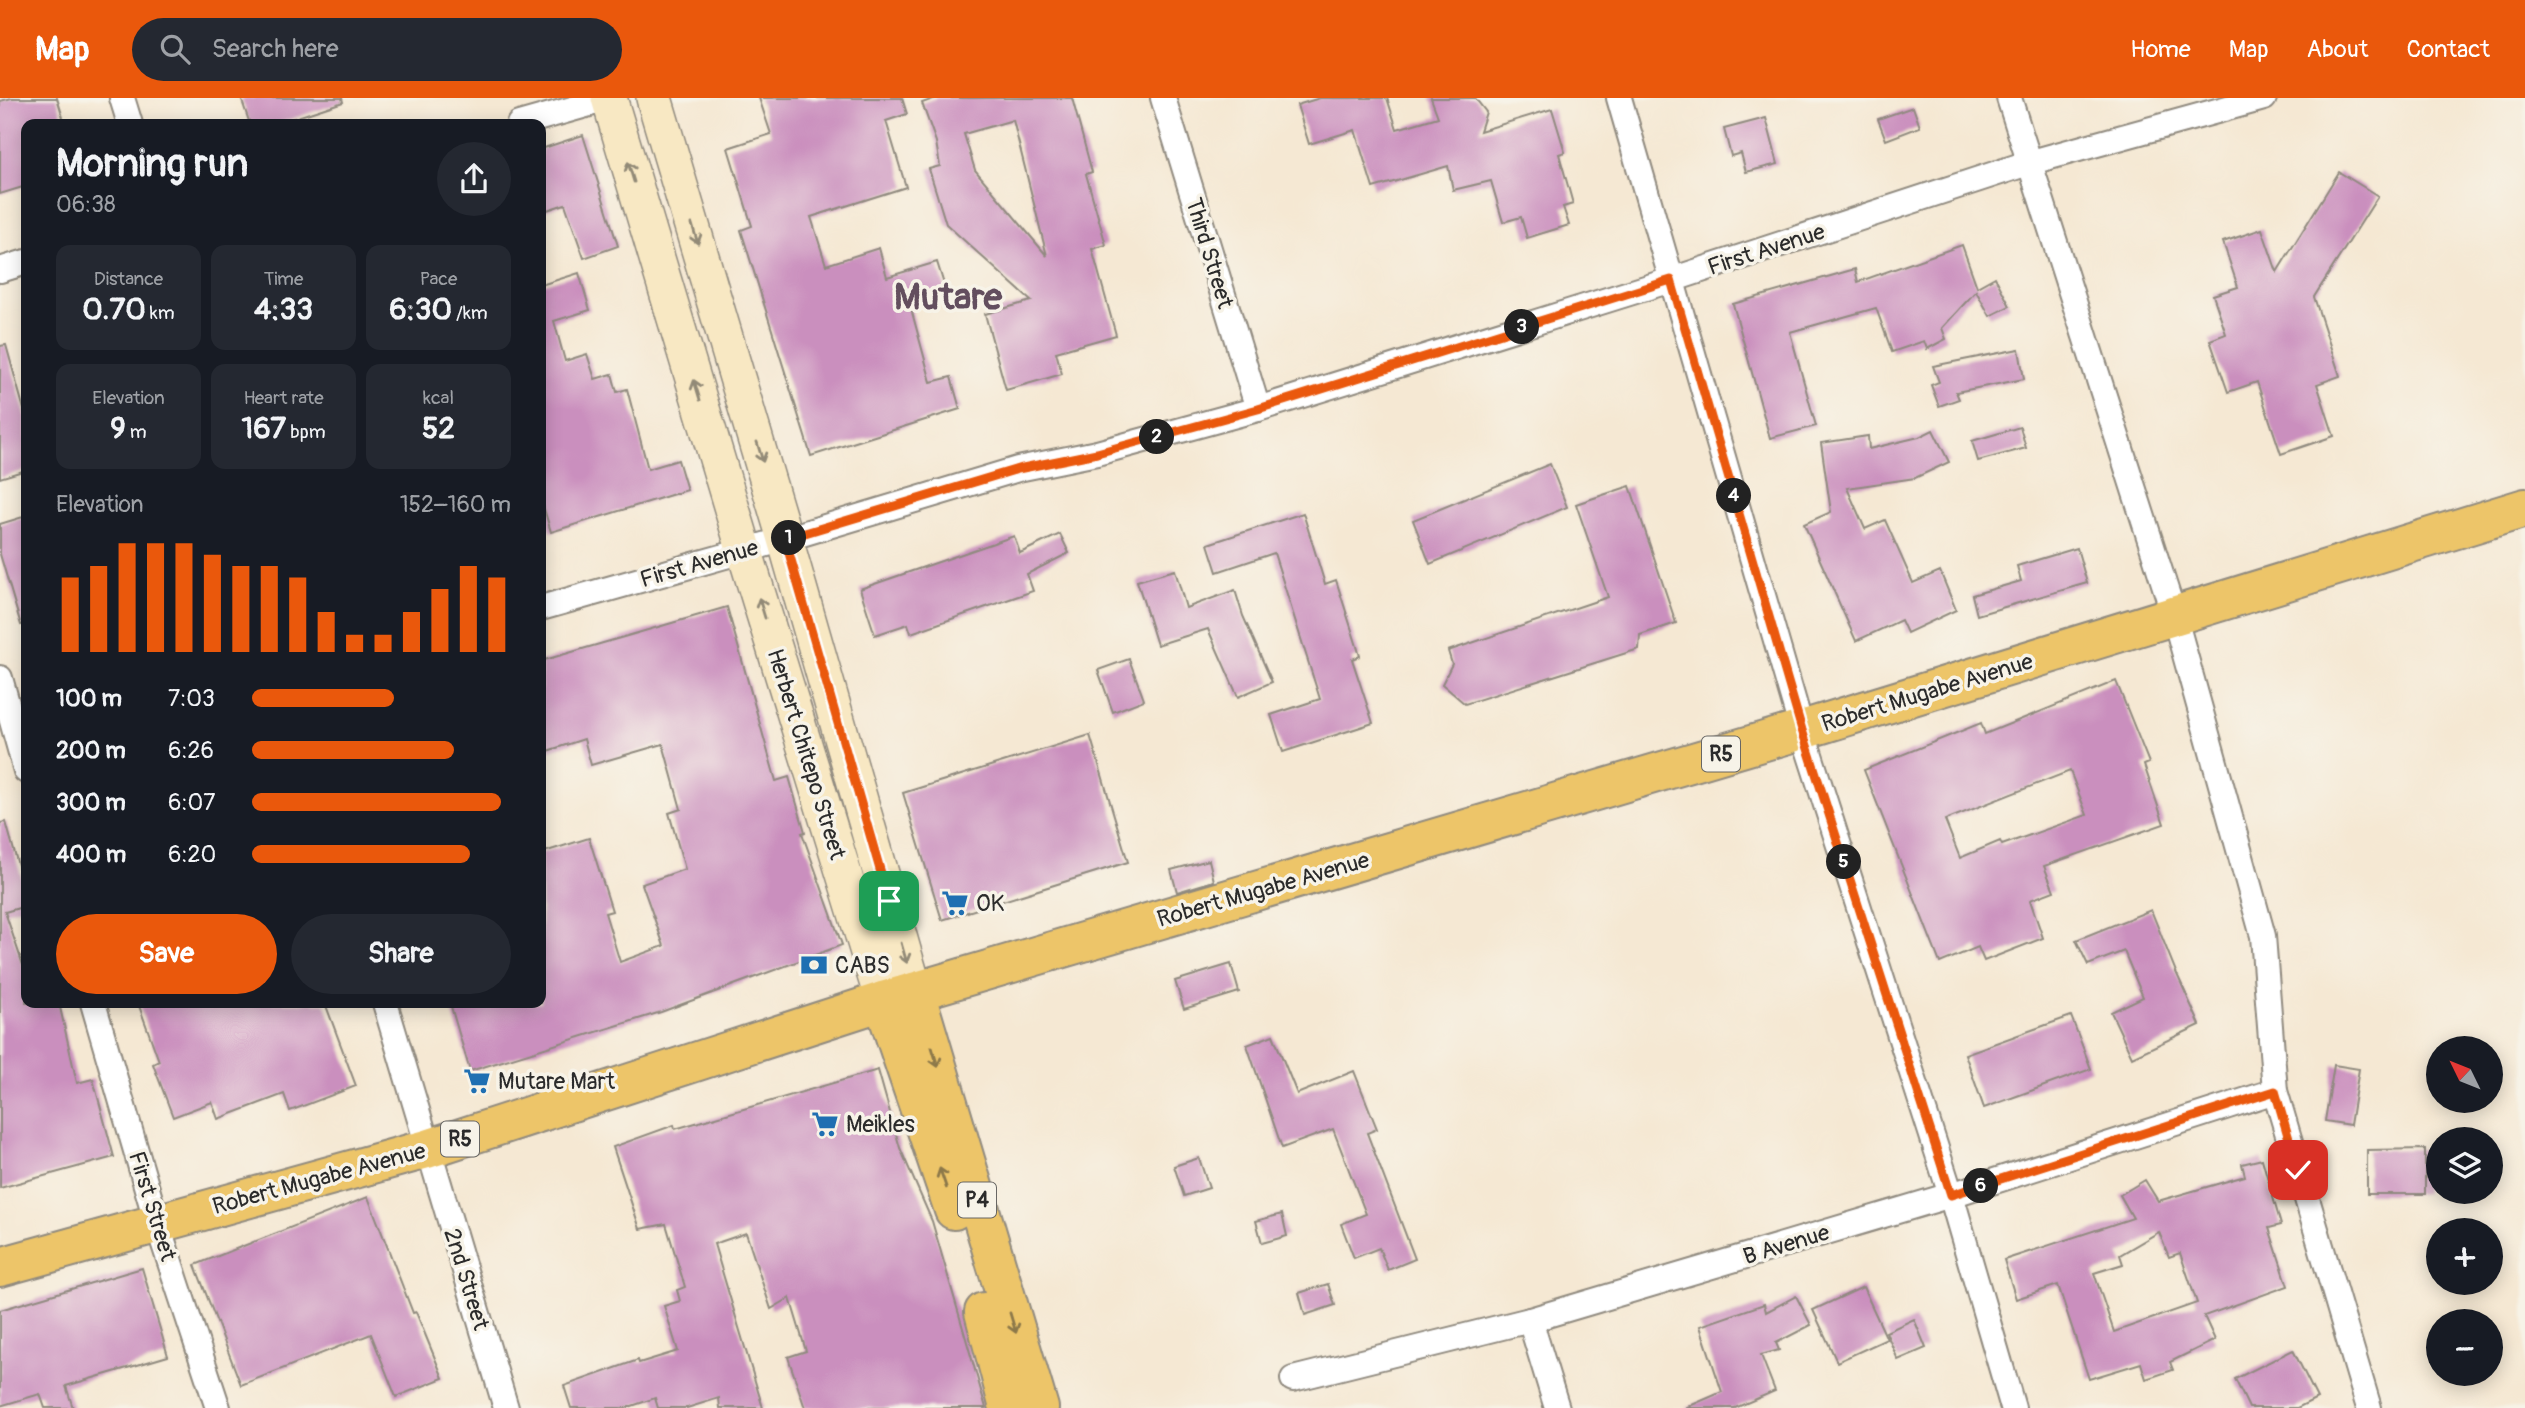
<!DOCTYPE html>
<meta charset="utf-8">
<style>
:root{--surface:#171b24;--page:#242831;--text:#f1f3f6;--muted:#9ea1a6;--accent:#ea580c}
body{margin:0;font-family:Pangolin,sans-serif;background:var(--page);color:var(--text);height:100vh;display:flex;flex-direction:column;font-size:26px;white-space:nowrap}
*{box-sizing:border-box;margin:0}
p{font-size:23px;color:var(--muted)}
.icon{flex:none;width:38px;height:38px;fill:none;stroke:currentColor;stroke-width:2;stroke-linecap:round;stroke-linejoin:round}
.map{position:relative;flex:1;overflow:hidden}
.drawer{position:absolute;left:21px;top:21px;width:525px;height:889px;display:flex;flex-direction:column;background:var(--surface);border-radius:14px;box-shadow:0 4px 18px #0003}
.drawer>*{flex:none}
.needle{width:46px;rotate:313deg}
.controls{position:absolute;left:2426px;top:938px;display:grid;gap:14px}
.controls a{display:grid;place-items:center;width:77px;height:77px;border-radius:50%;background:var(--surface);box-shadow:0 4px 18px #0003;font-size:35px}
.pin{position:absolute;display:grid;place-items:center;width:60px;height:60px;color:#fff;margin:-30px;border-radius:14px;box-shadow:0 4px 10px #0006}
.km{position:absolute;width:35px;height:35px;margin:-18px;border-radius:50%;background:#222;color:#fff;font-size:19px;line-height:35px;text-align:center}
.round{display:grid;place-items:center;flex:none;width:74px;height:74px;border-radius:37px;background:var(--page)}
.headline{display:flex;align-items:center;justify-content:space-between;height:119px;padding:0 35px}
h1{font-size:38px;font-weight:800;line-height:52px}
.metrics{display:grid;grid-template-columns:repeat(3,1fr);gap:10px;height:119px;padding:7px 35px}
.metrics div{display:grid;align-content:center;border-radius:14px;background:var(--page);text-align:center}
.metrics b{font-size:30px;font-weight:800}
.metrics small{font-size:19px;font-weight:400}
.metrics p{font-size:19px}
.chart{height:196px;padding:14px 35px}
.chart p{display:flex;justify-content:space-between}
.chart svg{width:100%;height:126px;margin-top:7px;stroke:var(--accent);stroke-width:6}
.action{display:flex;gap:14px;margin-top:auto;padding:14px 35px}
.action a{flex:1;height:80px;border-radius:42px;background:var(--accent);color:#fff;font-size:28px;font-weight:800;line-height:80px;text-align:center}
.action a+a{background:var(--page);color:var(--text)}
ul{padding:0 35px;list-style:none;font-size:23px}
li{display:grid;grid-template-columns:112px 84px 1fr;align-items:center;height:52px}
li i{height:18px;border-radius:9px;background:var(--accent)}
header{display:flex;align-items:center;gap:42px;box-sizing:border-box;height:98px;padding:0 35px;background:var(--accent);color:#fff}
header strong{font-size:33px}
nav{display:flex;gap:38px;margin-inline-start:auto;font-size:24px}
.search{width:490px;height:63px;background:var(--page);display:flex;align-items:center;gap:18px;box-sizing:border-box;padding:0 24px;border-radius:38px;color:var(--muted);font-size:26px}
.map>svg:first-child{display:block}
.building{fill:#ca8fbe;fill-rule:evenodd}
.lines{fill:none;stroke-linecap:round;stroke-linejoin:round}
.minor-casing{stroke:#908a7f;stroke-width:28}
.secondary-casing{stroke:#908a7f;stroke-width:38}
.trunk-casing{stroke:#908a7f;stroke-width:42}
.minor{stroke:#fff;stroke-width:24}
.secondary{stroke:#f8e8c3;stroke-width:35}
.trunk{stroke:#edc569;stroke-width:38}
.oneway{stroke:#928a77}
.oneway2{stroke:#8c784a}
.route-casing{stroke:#fff;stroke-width:14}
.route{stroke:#ea580c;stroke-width:9}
.labels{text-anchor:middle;stroke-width:7;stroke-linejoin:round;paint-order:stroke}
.shield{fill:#f7f3e8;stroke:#686764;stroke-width:2}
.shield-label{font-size:21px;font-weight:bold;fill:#2b2b2b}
.street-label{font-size:23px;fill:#2b2b2b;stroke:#f7f3e8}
.poi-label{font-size:23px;fill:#2b2b2b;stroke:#f7f3e8;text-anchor:start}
.town-label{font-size:37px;font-weight:bold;fill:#634e5e;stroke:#f7f3e8}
</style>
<header>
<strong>Map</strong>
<div class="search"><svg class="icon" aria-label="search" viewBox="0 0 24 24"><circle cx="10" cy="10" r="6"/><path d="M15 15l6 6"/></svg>Search here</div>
<nav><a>Home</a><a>Map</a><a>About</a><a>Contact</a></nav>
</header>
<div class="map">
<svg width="2525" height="1310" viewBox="0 0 2525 1310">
<rect width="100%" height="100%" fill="#f7f3e8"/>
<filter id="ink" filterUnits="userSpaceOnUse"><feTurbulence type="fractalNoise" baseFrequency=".0143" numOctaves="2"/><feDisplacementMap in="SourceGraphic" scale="14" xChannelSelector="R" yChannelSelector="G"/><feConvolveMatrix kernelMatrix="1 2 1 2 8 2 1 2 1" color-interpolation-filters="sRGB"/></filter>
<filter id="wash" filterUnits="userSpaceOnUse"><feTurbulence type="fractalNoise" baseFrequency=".00686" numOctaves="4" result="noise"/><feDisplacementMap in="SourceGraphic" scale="28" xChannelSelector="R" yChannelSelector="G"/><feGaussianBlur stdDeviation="1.57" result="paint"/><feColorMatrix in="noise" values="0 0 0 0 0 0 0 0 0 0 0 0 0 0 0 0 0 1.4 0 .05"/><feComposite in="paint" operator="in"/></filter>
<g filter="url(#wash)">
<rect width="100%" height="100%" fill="#f5e8d3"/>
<g id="blocks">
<!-- building -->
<g class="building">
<path d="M12,0h45l8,26h-39v62l-26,8v-93z"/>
<path d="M241,0h101l1,4 -67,22h-26z"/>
<path d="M759,0h143l5,16 -21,7 20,66 -95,30 15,48 53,-17 8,29 50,-15 10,32 -37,11 21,77 20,-5 9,32 -149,47 -70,-226 11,-4 -24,-78 43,-14z"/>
<path d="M936,0h136l20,74 -6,2 20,71 -14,4 24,86 -60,17 6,22 -56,16 -21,-76 46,-13 -85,-77 -17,-55 11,-3 -4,-24 -14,-39zM1013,22l34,136 -72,-86 -11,-36z"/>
<path d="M1320,0h67l10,31 41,-12 -7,-19h44l11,14 -6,19 72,-22 13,43 -6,2 14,50 -10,3 6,18 -42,13 -6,-21 -18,5 -12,-41 -38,9 -5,-24 -75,22 -18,-58 -46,14 -12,-39z"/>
<path d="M1913,9l7,20 -34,13 -8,-21z"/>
<path d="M1766,20l12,46 -32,8 -5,-19 -10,3 -7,-27z"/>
<path d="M583,37l35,111 -34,12 -19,-54 -24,8v-63z"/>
<path d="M2339,74l39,24 -64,101 26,79 -23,8 17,52 -53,18 -24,-72 -29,10 -18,-52 16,-6 -13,-39 25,-8 -15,-45 39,-13 15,43z"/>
<path d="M1962,147l15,42 18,-10 15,29 -20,10 -14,-25 -34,37 4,11 -19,10 -3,-8 -32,11 -16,-44 -86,24 26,94 -46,12 -37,-134 122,-35 3,13z"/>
<path d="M579,175l11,37 -36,11 11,40 22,-7 8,25 17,-5 5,18 10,-3 21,80 30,-9 9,30 -136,42 -10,-33v-214z"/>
<path d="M6,247l20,72v53l-26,8v-132z"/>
<path d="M2019,251l5,30 -68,13 3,7 -20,7 -8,-21 8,-3 -6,-16z"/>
<path d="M2020,329l6,21 -48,13 -6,-20z"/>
<path d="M1933,332l16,32 -34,16 -68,10 18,41 20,-9 28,63 27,-12 16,39 -49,23 -6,-13 -45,21 -52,-117 27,-12 -10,-69 47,-7 1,13 50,-12z"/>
<path d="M1550,366l17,43 -137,57 -17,-44z"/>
<path d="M1630,388l46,137 -36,12 -1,14 -174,55 -23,-20 10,-20 -4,-13 160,-54 -32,-93z"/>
<path d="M1303,415l22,71 11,-4 24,76 -8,3 21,64 -90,29 -12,-37 49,-16 -46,-146 -57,19 -9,-28z"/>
<path d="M26,418v108l-5,1 -21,-71v-30z"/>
<path d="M1060,436l9,19 -42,21 6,17 -122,42 -3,-9 -33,11 -15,-46 154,-53 6,17z"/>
<path d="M2077,450l10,35 -110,32 -5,-20 49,-14 -4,-15z"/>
<path d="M1175,472l11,38 49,-18 8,26 29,66 -34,15 -30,-68 -51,16 -20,-64z"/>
<path d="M727,509l49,174 13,-4 16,55 -3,1 40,112 -181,67 -191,59 -20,-68h91v-150l48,-15 23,73 -7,2 15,49 44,-16 -22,-62 43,-15 -16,-56 12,-4 -18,-65 -72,21 -7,-26 -43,14v-92z"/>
<path d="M1129,561l15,41 -31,12 -15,-42z"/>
<path d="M2116,583l33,82 -5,2 20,59 -120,42 10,25 -24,9 13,38 -59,23 -6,-14 -38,16 -76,-193 117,-47 4,11zM2070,673l17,44 -85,30 -2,-4 -40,17 -15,-38z"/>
<path d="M1090,637l38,127 -186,58 -39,-127z"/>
<path d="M6,724l20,72v12l-21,6 21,62v29h33l18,80 16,-4 21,78 -114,31v-365z"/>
<path d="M1209,762l5,21 -37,11 -6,-22z"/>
<path d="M2151,812l25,62 24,53 -68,32 -21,-45 32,-15 -19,-46 -36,14 -12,-25z"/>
<path d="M1231,866l8,28 -55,17 -9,-28z"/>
<path d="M138,905h187l31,83 -66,25 -6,-17 -66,25 -6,-17 -39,15 -20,-53 6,-3z"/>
<path d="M2071,918l20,53 -107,39 -19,-54z"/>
<path d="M1273,937l24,59 57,-23 23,58 -10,4 48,126 -27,11 -9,-22 -25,10 -13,-34 25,-10 -33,-85 -51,19 -35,-103z"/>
<path d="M2334,967l25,4 -9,56 -25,-4z"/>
<path d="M878,972l22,78 32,73 54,187h-181l-17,-51 18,-6 -16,-53 -19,11 -25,-76 -32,11 49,164h-43l-1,-10 -32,10h-29l-3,-10 -29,10h-55l-7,-22 74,-26 1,3 39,-12 -14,-45 16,-5 -3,-11 8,-3 -19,-63 -26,5 -27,-82 61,-22 1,4z"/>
<path d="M2425,1051v45h-58v-44z"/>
<path d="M1199,1060l10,30 -25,8 -10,-30z"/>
<path d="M2262,1061l19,66 -12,3 19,58 -84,30 11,24 -45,22 3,8 -27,9 -5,-16 -52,16 -31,-94 -42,14 -12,-39 129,-42 -13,-23 25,-15 13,21 87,-25 -3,-12zM2159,1134l10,25 11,-4 17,50 -83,29 -20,-59 29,-9 -3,-9z"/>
<path d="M368,1099l45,116 3,-1 27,66 -47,19 -25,-63 -130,51 -46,-120z"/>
<path d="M1282,1116l5,22 -25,7 -6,-22z"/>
<path d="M142,1170l26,88 -102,30 7,22h-28l-5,-14 -40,12v-96z"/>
<path d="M1328,1186l7,21 -30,10 -6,-22z"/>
<path d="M1863,1189l24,52 -50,23 -24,-52z"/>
<path d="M1796,1198l15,29 -35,18 3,7 -18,5 14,36 -40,17h-50l37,-16 -22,-66 64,-22 2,8z"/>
<path d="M1914,1221l12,29 -28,12 -12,-28z"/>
<path d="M2293,1252l24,48 -20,10h-48l-14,-29z"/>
</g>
</g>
</g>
<g filter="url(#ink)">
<use href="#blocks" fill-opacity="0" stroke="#908a7f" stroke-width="2"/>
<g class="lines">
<defs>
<g id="minor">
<path d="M122,0l8,26"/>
<path d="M1163,0l95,311"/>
<path d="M1619,0l183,632 149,465 62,213"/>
<path d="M2009,0l165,517 89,321 12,155 94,317"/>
<path d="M519,26l92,-26"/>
<path d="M0,172l26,-8"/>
<path d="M541,510l244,-69 233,-70 79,-16 161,-44 413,-129 357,-117 236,-65"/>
<path d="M0,580l26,93"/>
<path d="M93,905l64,220 61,185"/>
<path d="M385,905l121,405"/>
<path d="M1530,1222l27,88"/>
<path d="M1293,1281l237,-59 421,-125 324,-104"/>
</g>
<g id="secondary">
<path d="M609,0l135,451 139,452"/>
<path d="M654,0l131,441 130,453"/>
</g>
<g id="trunk">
<path d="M915,894l124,416"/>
<path d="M883,903l71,209"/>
<path d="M0,1169l427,-118 456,-148 919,-271 723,-222"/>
<path d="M984,1214l25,96"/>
</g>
</defs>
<!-- minor casing -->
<use href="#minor" class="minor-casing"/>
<!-- secondary casing -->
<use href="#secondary" class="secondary-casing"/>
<!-- trunk casing -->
<use href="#trunk" class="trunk-casing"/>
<!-- minor -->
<use href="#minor" class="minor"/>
<!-- secondary -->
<use href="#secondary" class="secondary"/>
<!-- trunk -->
<use href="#trunk" class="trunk"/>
</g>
<!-- one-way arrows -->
<defs><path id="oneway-shaft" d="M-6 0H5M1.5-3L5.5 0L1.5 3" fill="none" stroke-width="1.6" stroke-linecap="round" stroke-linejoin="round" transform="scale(1.75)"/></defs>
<g class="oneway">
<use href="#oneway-shaft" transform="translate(631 74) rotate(-107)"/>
<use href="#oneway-shaft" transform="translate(695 136) rotate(73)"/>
<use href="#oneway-shaft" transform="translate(697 292) rotate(-107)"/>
<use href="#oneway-shaft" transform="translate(760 354) rotate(73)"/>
<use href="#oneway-shaft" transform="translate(762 510) rotate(-107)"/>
<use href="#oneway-shaft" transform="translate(904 855) rotate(74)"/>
</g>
<g class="oneway2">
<use href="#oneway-shaft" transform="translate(935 959) rotate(73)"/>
<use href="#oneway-shaft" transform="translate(943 1080) rotate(-109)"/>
<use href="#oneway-shaft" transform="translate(1013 1225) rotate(73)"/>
</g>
</g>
<g class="lines" filter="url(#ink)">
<defs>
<path id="route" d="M889,803l-104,-362 233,-70 79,-16 161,-44 413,-129 131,450 149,465 324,-104 23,79"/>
</defs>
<!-- route casing -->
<use href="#route" class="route-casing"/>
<!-- route -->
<use href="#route" class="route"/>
</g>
<!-- icons -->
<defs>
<symbol id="supermarket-bare" viewBox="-9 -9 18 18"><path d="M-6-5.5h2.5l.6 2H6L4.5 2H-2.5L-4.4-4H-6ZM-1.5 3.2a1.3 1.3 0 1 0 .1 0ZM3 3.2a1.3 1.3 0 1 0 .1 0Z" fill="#1f6fb2" stroke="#f7f3e8" stroke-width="2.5" paint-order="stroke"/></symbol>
<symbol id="bank-bare" viewBox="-9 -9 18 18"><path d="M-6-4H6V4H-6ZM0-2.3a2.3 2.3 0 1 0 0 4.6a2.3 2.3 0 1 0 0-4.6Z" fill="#1f6fb2" stroke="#f7f3e8" stroke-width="2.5" paint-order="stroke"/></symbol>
</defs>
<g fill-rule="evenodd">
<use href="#supermarket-bare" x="936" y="786" width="38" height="38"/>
<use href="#bank-bare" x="795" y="848" width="38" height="38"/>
<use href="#supermarket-bare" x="458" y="964" width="38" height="38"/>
<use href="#supermarket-bare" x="806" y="1007" width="38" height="38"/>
</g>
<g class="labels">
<!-- shield labels -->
<g class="shield">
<rect x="1702" y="638.5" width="38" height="35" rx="5"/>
<rect x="441" y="1023.5" width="38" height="35" rx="5"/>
<rect x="958" y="1084.5" width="38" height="35" rx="5"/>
</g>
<g class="shield-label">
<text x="1721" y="663">R5</text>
<text x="460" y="1048">R5</text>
<text x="977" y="1109">P4</text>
</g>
<!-- street labels -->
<g class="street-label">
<text transform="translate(1766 151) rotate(-18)" y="8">First Avenue</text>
<text transform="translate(1210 155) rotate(73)" y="8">Third Street</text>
<text transform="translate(699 465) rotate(-16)" y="8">First Avenue</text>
<text transform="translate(1927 594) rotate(-17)" y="8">Robert Mugabe Avenue</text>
<text transform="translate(807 656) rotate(73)" y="8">Herbert Chitepo Street</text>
<text transform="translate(1263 791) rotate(-16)" y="8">Robert Mugabe Avenue</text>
<text transform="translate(319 1080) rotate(-15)" y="8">Robert Mugabe Avenue</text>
<text transform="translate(153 1108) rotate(73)" y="8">First Street</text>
<text transform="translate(1786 1146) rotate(-17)" y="8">B Avenue</text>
<text transform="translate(467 1181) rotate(73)" y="8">2nd Street</text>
</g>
<!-- poi labels -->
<g class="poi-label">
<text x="976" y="813">OK</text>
<text x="835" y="875">CABS</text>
<text x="498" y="991">Mutare Mart</text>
<text x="846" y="1034">Meikles</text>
</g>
<!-- town labels -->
<g class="town-label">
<text x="948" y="211">Mutare</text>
</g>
</g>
</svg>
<div class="controls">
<a><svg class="needle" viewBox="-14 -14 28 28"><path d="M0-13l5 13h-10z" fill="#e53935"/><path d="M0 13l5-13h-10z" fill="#9ea1a6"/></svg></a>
<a><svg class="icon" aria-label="layers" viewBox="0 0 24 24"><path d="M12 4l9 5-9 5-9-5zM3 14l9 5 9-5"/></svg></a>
<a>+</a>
<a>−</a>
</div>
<div class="pin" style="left:889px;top:803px;background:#1e9e55"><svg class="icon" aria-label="arrive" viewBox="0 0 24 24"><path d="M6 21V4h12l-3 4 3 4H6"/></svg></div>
<div class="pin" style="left:2298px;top:1072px;background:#d93025"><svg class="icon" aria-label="check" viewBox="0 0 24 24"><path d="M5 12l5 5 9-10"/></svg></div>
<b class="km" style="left:789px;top:440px">1</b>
<b class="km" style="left:1157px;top:339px">2</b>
<b class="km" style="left:1522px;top:229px">3</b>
<b class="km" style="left:1734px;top:398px">4</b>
<b class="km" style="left:1844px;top:764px">5</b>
<b class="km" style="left:1981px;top:1088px">6</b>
<section class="drawer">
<div class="headline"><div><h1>Morning run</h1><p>06:38</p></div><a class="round"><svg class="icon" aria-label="share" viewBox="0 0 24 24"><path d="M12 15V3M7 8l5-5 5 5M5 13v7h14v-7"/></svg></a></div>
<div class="metrics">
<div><p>Distance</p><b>0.70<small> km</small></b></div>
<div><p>Time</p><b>4:33</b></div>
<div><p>Pace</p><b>6:30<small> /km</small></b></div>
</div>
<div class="metrics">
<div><p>Elevation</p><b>9<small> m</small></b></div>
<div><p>Heart rate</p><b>167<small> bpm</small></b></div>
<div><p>kcal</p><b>52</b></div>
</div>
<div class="chart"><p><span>Elevation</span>152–160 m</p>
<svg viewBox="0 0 160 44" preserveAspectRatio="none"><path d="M5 44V18M15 44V14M25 44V6M35 44V6M45 44V6M55 44V10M65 44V14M75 44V14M85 44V18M95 44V30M105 44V38M115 44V38M125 44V30M135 44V22M145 44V14M155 44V18"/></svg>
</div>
<ul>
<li><b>100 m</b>7:03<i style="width:55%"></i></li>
<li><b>200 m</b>6:26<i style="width:78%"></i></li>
<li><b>300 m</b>6:07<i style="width:96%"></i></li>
<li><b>400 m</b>6:20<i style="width:84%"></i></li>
</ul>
<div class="action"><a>Save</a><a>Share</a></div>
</section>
</div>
